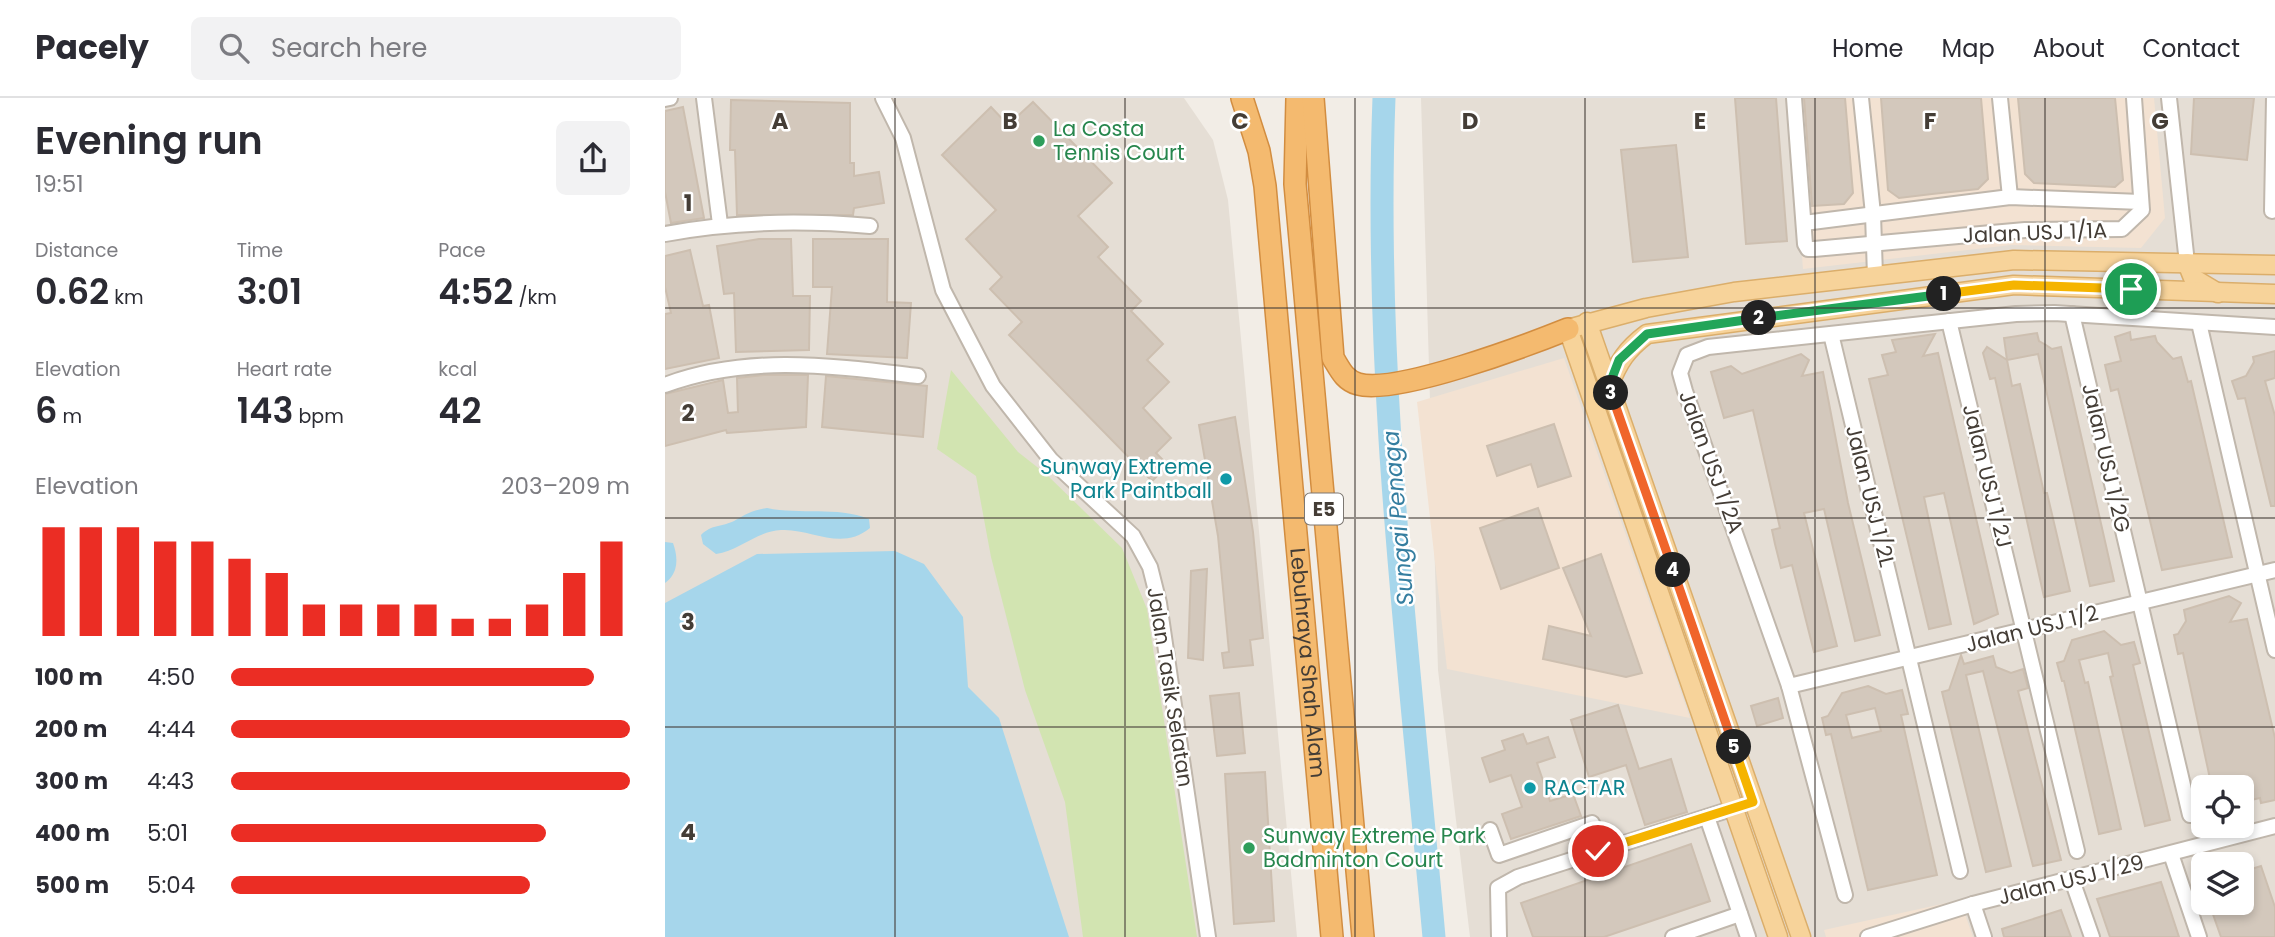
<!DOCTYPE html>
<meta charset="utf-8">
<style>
:root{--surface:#fff;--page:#f2f2f3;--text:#2b2b33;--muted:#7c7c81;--line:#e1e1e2;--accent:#eb2d24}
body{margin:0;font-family:Poppins,sans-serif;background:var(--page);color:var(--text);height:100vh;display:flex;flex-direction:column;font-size:26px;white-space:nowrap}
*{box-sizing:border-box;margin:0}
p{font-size:23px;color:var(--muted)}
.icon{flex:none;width:38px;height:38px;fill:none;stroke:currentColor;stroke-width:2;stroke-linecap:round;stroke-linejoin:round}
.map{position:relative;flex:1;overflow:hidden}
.side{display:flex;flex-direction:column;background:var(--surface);width:665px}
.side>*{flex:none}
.tools{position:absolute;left:1526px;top:677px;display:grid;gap:14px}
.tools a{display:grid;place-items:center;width:63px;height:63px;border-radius:10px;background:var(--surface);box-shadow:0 4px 10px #0003;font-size:35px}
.pin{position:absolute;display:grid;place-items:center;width:60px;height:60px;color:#fff;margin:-30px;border:4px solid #fff;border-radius:50%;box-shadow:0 2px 7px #0007}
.km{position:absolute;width:35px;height:35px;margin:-18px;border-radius:50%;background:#222;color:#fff;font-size:19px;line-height:35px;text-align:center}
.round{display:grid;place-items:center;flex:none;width:74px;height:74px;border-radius:10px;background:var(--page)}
.head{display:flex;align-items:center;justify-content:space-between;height:119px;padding:0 35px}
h1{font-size:38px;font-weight:600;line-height:52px}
.metrics{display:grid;grid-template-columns:repeat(3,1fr);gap:10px;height:119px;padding:7px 35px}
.metrics div{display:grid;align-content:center}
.metrics b{font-size:35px;font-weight:600}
.metrics small{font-size:19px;font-weight:400}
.metrics p{font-size:19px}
.chart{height:196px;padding:14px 35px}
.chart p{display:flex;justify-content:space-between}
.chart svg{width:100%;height:126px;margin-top:7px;stroke:var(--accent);stroke-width:6}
ul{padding:0 35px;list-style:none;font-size:23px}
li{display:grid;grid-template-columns:112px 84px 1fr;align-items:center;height:52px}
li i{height:18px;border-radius:9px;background:var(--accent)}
header{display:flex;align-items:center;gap:42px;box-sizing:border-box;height:98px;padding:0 35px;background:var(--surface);border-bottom:2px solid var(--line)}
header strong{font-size:33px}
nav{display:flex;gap:38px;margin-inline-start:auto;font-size:24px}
.search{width:490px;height:63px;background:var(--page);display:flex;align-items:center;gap:18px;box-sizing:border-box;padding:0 24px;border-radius:10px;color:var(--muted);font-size:26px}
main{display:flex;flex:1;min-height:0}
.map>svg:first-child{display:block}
.residential{fill:#e5ded5;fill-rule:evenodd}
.commercial{fill:#f3e2d2}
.green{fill:#d2e4b1}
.water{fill:#a6d6eb}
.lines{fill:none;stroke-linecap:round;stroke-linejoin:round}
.river{stroke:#a6d6eb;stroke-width:23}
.building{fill:#d3c8bc;stroke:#cdbfb0;stroke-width:2;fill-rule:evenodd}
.minor-casing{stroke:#c0b7ac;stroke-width:18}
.major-casing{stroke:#dbae6b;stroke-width:21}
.highway-casing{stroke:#d28d40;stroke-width:24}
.minor{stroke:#fff;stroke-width:14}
.major{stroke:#f7d39a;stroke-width:18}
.highway{stroke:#f4ba6f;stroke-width:21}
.split-1-casing{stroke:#fff;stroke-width:14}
.split-2-casing{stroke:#fff;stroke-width:14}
.split-3-casing{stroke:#fff;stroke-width:14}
.split-4-casing{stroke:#fff;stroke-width:14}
.split-5-casing{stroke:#fff;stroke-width:14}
.split-6-casing{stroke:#fff;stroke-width:14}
.split-1{stroke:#f5b400;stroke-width:9}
.split-2{stroke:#22a559;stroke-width:9}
.split-3{stroke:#22a559;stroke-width:9}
.split-4{stroke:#f0652b;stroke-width:9}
.split-5{stroke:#f0652b;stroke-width:9}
.split-6{stroke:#f5b400;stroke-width:9}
.grid{fill:none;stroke:#443d36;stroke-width:2;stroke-opacity:0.55}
.leisure-dot{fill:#2e9e5b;stroke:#fff;stroke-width:2.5}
.culture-dot{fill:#0f9aa8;stroke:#fff;stroke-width:2.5}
.labels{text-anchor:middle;stroke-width:5;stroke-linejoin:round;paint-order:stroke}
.shield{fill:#fff;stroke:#7c7772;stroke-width:2}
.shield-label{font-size:19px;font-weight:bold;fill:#443d36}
.leisure-label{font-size:21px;fill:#27864d;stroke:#fff;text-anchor:start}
.street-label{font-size:21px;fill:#443d36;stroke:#fff}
.culture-label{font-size:21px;fill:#0d838f;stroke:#fff;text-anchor:end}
.water-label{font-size:23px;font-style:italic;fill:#357ea0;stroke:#fff}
.grid-label{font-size:23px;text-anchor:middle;font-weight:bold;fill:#443d36;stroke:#fff;stroke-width:5;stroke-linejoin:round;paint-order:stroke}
</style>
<header>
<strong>Pacely</strong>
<div class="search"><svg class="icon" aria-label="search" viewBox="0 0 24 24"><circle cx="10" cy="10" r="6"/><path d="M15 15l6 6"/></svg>Search here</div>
<nav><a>Home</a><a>Map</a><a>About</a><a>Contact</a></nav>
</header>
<main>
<section class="side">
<div class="head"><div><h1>Evening run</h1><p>19:51</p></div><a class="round"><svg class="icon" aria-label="share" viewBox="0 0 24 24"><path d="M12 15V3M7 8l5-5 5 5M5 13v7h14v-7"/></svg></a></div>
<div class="metrics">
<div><p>Distance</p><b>0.62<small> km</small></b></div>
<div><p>Time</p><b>3:01</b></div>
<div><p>Pace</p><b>4:52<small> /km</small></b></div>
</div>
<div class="metrics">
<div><p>Elevation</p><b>6<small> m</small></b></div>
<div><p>Heart rate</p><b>143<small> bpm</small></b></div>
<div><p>kcal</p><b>42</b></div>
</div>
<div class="chart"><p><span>Elevation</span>203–209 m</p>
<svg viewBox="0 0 160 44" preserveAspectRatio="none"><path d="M5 44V6M15 44V6M25 44V6M35 44V11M45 44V11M55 44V17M65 44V22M75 44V33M85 44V33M95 44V33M105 44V33M115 44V38M125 44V38M135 44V33M145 44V22M155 44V11"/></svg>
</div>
<ul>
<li><b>100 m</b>4:50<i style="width:91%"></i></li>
<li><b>200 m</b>4:44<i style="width:100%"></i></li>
<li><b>300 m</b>4:43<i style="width:100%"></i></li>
<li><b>400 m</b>5:01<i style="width:79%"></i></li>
<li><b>500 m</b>5:04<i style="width:75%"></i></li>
</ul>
</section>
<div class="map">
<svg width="1610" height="839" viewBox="0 0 1610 839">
<rect width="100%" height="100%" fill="#f2ede6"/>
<!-- residential -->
<g class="residential">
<path d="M0,0h519l29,42 15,60 69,737h-632z"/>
<path d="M756,0h854v839h-805l-32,-267zM1538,690h39v38h-39zM1538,766h39v39h-39z"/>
</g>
<!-- commercial -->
<g class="commercial">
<path d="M1124,0h365l11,120 -24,30 -130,-3 -208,24z"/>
<path d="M899,260l126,360 -243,-49 -30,-267z"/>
<path d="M1295,802l13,37h-147l-2,-7z"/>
</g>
<!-- green -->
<path class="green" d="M286,272l67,82 28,22 76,74 25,61 50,328h-114l-18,-135 -40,-112 -34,-133 -15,-81 -39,-27z"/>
<!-- water -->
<g class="water">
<path d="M102,410c33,7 69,-2 102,11l1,9c-29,24 -59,0 -89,2 -24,1 -42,21 -65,24l-13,-10 -2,-9c11,-11 21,-8 33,-14 12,-7 18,-11 33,-13z"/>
<path d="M0,444l8,1c5,14 6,30 -8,40z"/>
<path d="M230,453l29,13 39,53 5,70 31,31 70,219h-404v-334l92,-49z"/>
</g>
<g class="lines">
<!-- river -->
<path class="river" d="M719,0c-11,280 25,560 50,839"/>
</g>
<!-- building -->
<g class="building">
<path d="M1070,0h41l11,143 -41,3z"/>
<path d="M1139,0h41l8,95 -9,11 -32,2z"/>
<path d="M1216,0h100l7,81 -10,10 -46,5 -33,4 -11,-8z"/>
<path d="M1353,0h97l8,82 -8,7 -81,-4 -9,-9z"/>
<path d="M1529,0h60l-7,62 -56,-6z"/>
<path d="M66,2l119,3v60h4v13l25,-4 5,31 -30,5 -1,7h-116l-2,-65h-5z"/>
<path d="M368,4l79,81 -34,33 30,31 -10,10 43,44 -10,10 32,33 -16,16 22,22 -26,26 28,30 -15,15 12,12 -16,16 -143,-146 13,-13 -32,-33 12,-12 -36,-38 30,-29 -54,-55 49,-48 17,18z"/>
<path d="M18,9l21,111 -33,5 -6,-31v-81z"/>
<path d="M1011,47l12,112 -55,5 -12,-112z"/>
<path d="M94,141h32l2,57h17l-1,54 -73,2 -2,-59 -10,1 -7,-48z"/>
<path d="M148,141h75l-1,63 24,1 -4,55 -80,-4 5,-67h-19z"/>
<path d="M25,152l13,56 6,-1 10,53 -54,11v-55l6,-1 -6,-26v-31z"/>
<path d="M1465,234l1,8 24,-4 2,6 16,17 8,-2 7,25 3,-1 41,176 -70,13 -44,-181 -7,2 -6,-26 16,-4 -6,-24z"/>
<path d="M1372,235l2,8 7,4 6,4 9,-2 53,234 -24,5 -52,-232 -31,6 5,26 8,-2 24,109h3l23,98 -26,6 -49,-219 -5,1 -7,-26 4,-6 20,13 -3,-22z"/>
<path d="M1270,236l-12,22 15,-3 60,261 -24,10 -30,-131 -20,4 27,127 -22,5 -60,-250 19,-4 -6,-20 14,-3 -4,-12z"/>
<path d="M1610,253v27l-10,3 10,35v90h-4l-26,-108 -7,1 -6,-18 14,-5 8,-14 -1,-5z"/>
<path d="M1136,256l8,6 -7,16 21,-4 25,131 32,132 -25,6 -31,-132 -20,4 33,133 -23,6 -22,-87 -11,3 -6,-24 -3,-14 8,-2 -27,-118 -29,8 -13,-46 20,-6 11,8z"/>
<path d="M99,277h44l-2,52 -79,6 -1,-3 -61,16v-52l58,-14 5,33 10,-1 -1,-34z"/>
<path d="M161,278l101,10 -4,51 -101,-10z"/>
<path d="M570,319l18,115 10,106 -13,2 3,25 -29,3 -2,-15 7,-1 -11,-116 -19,-111z"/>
<path d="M889,326l17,52 -33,11 -7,-23 -34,12 -10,-30z"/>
<path d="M873,410l21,60 -58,21 -21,-61z"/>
<path d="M936,456l41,119 -16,4 -83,-18 6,-33 42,10 -28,-68z"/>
<path d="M542,471l-4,91 -15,-2 3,-87z"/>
<path d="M1564,498l12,7 -11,19 17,-3 28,119v62l-14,3 -1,-5 -18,4v-14h-30l-29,-135 -5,1 -4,-19 4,-1 8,-13 -2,-11z"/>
<path d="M1439,533l17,14 13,-3 6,21 -7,2 37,155 -25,6 -35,-149 3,-1 -5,-23 -29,7 6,23 3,-1 33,147 -22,5 -35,-153h-2l-5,-18 7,-2 8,-21z"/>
<path d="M1296,557l3,9 29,-8 3,11 15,6 12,-4 5,19 -10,3 43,169 -28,6 -50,-195 -17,4 45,191 -25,6 -44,-180 7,-2z"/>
<path d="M1203,588l18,8 16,-4 6,24 -7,1 36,160 -69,15 -37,-156 -5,1 -4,-17 6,-2 14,-23zM1210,610l6,23 -29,7 -6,-23z"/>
<path d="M574,595l6,60 -28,3 -7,-60z"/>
<path d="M1113,600l5,20 -26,8 -6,-20z"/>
<path d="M953,607l21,64 32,-10 16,53 -42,13 -19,-60 -37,12 -18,-57z"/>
<path d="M858,636l4,10 21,-7 7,20 -18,6 13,38 23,-7 8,22 -70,23 -9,-25 20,-7 -11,-32 -21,7 -8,-24 23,-8 -3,-9z"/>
<path d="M600,674l9,149 -40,3 -9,-150z"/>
<path d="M1026,746l19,57 -106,36h-71l-12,-34z"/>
<path d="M1596,768l14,41v30h-54l-12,-34h36l-3,-31z"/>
<path d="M1496,784l18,55h-69l-13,-38z"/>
<path d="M1396,812l10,27h-67l-2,-8z"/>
</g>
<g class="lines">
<defs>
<g id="minor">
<path d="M39,0l16,126"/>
<path d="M218,0l20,40 40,152 50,96 58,74 82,76 17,31 9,36 49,334"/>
<path d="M1129,0l11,146 3,5h6l211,-19 97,-1 20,-19 -8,-112"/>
<path d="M1196,0l12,116 2,62"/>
<path d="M1335,0l10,99"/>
<path d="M1504,0l18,165"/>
<path d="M0,1l5,-1"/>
<path d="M1607,113l2,-113"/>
<path d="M1139,125l206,-26 131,5"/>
<path d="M0,136c69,-13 135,-14 205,-8"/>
<path d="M1407,216l118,501"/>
<path d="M1284,223l128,530"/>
<path d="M1534,225l76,327"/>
<path d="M1166,236l129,537"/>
<path d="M0,287c82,-31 168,-19 253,-9"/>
<path d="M1124,588l486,-116"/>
<path d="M1042,719l41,120"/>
<path d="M825,732l9,25 93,-32"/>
<path d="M1506,756l28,83"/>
<path d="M1407,782l20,57"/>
<path d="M1180,797l-56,-209 -104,-295 -5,-18 7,-18 21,-8 308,-33 38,-1 221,14"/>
<path d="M1308,806l11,33"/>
<path d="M834,839l-1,-49 20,-11 235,-75"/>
<path d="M1008,839l67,-23"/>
<path d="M1203,839l105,-33 302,-78"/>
</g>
<g id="major">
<path d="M1522,165l6,15 25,15"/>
<path d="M922,224l214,615"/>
<path d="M944,288c9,-24 18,-37 38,-52l367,-49 261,9"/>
<path d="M1113,839l-210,-608 78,-21 88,-16 280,-32 261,5"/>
</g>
<g id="highway">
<path id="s1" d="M577,0l17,53 6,35 67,751"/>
<path d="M632,0l-2,86 68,753"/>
<path d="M648,0l20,260c7,11 11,22 25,26 38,11 170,-39 210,-55"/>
</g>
</defs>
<!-- minor casing -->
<use href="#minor" class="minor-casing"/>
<!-- major casing -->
<use href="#major" class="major-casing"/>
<!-- highway casing -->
<use href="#highway" class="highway-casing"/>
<!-- minor -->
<use href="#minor" class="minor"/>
<!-- major -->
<use href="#major" class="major"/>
<!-- highway -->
<use href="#highway" class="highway"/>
</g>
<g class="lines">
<defs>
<path id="split-1" d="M1279,196l70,-9 117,4"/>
<path id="split-2" d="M1094,220l185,-24"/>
<path id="split-3" d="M946,295l-2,-7 10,-26 28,-26 112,-16"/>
<path id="split-4" d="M946,295l62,177"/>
<path id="split-5" d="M1008,472l61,177"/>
<path id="split-6" d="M933,753l155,-49 -19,-55"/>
</defs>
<!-- split-1 casing -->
<use href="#split-1" class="split-1-casing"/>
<!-- split-2 casing -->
<use href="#split-2" class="split-2-casing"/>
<!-- split-3 casing -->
<use href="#split-3" class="split-3-casing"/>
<!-- split-4 casing -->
<use href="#split-4" class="split-4-casing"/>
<!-- split-5 casing -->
<use href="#split-5" class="split-5-casing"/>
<!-- split-6 casing -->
<use href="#split-6" class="split-6-casing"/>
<!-- split-1 -->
<use href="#split-1" class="split-1"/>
<!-- split-2 -->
<use href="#split-2" class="split-2"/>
<!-- split-3 -->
<use href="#split-3" class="split-3"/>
<!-- split-4 -->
<use href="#split-4" class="split-4"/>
<!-- split-5 -->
<use href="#split-5" class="split-5"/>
<!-- split-6 -->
<use href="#split-6" class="split-6"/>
</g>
<!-- grid -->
<path class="grid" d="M230,0v839M460,0v839M690,0v839M920,0v839M1150,0v839M1380,0v839M0,210h1610M0,420h1610M0,629h1610"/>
<!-- markers -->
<g class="leisure-dot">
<circle cx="374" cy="43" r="7"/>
<circle cx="584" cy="750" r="7"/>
</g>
<g class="culture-dot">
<circle cx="561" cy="381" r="7"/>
<circle cx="865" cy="690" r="7"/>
</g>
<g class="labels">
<!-- shield labels -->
<rect class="shield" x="640" y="395.5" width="38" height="31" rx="5"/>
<g class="shield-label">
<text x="659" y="418">E5</text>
</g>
<!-- leisure labels -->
<g class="leisure-label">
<text x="388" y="38">La Costa<tspan x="388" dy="24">Tennis Court</tspan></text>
<text x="598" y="745">Sunway Extreme Park<tspan x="598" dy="24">Badminton Court</tspan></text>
</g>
<!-- street labels -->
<g class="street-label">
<text transform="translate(1370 135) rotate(-2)" y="7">Jalan USJ 1/1A</text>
<text transform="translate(1441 360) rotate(77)" y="7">Jalan USJ 1/2G</text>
<text transform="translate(1046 364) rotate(70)" y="7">Jalan USJ 1/2A</text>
<text transform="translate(1322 378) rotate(76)" y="7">Jalan USJ 1/2J</text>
<text transform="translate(1205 398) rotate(76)" y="7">Jalan USJ 1/2L</text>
<text transform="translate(1367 531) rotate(-14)" y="7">Jalan USJ 1/2</text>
<text dy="7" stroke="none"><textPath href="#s1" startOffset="570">Lebuhraya Shah Alam</textPath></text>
<text transform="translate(505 589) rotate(81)" y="7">Jalan Tasik Selatan</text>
<text transform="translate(1406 782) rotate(-14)" y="7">Jalan USJ 1/29</text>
</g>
<!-- culture labels -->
<g class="culture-label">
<text x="547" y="376">Sunway Extreme<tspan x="547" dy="24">Park Paintball</tspan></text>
<text x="879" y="697" text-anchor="start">RACTAR</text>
</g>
<!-- water labels -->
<g class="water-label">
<text transform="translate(733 420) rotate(-95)" y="8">Sungai Penaga</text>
</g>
</g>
<g class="grid-label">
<text x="115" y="31">A</text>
<text x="345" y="31">B</text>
<text x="575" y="31">C</text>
<text x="805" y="31">D</text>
<text x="1035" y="31">E</text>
<text x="1265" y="31">F</text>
<text x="1495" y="31">G</text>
<text x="23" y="113">1</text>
<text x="23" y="323">2</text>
<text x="23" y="532">3</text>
<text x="23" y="742">4</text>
</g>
</svg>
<div class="tools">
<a><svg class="icon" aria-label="locate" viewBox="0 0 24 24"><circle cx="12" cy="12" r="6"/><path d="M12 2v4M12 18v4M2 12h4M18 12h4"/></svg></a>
<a><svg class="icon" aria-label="layers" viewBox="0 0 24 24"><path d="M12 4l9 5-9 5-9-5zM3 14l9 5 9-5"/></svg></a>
</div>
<div class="pin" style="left:1466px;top:191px;background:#1e9e55"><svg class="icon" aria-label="arrive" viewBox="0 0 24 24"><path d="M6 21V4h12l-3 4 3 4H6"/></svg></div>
<div class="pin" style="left:933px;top:753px;background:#d93025"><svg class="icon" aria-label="check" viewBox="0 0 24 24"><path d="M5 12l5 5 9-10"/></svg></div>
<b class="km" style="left:1279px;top:196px">1</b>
<b class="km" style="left:1094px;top:220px">2</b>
<b class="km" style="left:946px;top:295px">3</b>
<b class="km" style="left:1008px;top:472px">4</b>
<b class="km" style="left:1069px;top:649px">5</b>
</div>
</main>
